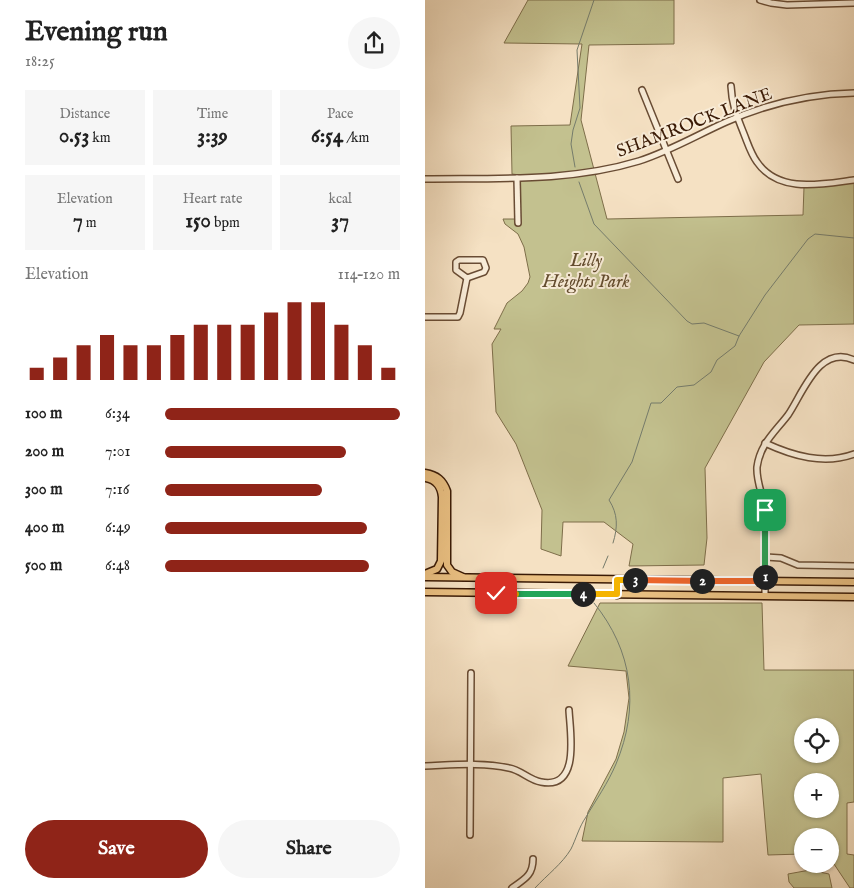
<!DOCTYPE html>
<meta charset="utf-8">
<style>
:root{--surface:#fff;--page:#f6f6f6;--text:#222;--muted:#767676;--accent:#8f2418}
body{margin:0;font-family:"IM FELL English",serif;background:var(--page);color:var(--text);height:100vh;display:flex;flex-direction:column;font-size:19px;white-space:nowrap}
*{box-sizing:border-box;margin:0}
p{font-size:16px;color:var(--muted)}
.icon{flex:none;width:28px;height:28px;fill:none;stroke:currentColor;stroke-width:2;stroke-linecap:round;stroke-linejoin:round}
.map{position:relative;flex:1;overflow:hidden}
.sheet{display:flex;flex-direction:column;background:var(--surface);width:425px}
.sheet>*{flex:none}
.buttons{position:absolute;left:369px;top:718px;display:grid;gap:10px}
.buttons a{display:grid;place-items:center;width:45px;height:45px;border-radius:50%;background:var(--surface);box-shadow:0 1px 4px #0004;font-size:25px}
.pin{position:absolute;display:grid;place-items:center;width:42px;height:42px;color:#fff;margin:-21px;border-radius:10px;box-shadow:0 2px 8px #0006}
.km{position:absolute;width:25px;height:25px;margin:-12px;border-radius:50%;background:#222;color:#fff;font-size:14px;line-height:25px;text-align:center}
.round{display:grid;place-items:center;flex:none;width:52px;height:52px;border-radius:26px;background:var(--page)}
.summary{display:flex;align-items:center;justify-content:space-between;height:85px;padding:0 25px}
h1{font-size:28px;font-weight:700;line-height:38px}
.stats{display:grid;grid-template-columns:repeat(3,1fr);gap:8px;height:85px;padding:5px 25px}
.stats div{display:grid;align-content:center;border-radius:0px;background:var(--page);text-align:center}
.stats b{font-size:21px;font-weight:700}
.stats small{font-size:14px;font-weight:400}
.stats p{font-size:14px}
.chart{height:140px;padding:10px 25px}
.chart p{display:flex;justify-content:space-between}
.chart svg{width:100%;height:90px;margin-top:5px;stroke:var(--accent);stroke-width:6}
.button{display:flex;gap:10px;margin-top:auto;padding:10px 25px}
.button a{flex:1;height:58px;border-radius:30px;background:var(--accent);color:#fff;font-size:20px;font-weight:700;line-height:58px;text-align:center}
.button a+a{background:var(--page);color:var(--text)}
ul{padding:0 25px;list-style:none;font-size:16px}
li{display:grid;grid-template-columns:80px 60px 1fr;align-items:center;height:38px}
li i{height:12px;border-radius:6px;background:var(--accent)}
main{display:flex;flex:1;min-height:0}
.map>svg:first-child{display:block}
.green{fill:#c3c18f;stroke:#7e6e4a;fill-rule:evenodd}
.lines{fill:none;stroke-linecap:round;stroke-linejoin:round}
.stream{stroke:#757c6c;stroke-width:1}
.minor-casing{stroke:#694c34;stroke-width:8}
.major-casing{stroke:#3a1a05;stroke-width:9}
.minor{stroke:#f8ecd8;stroke-width:5}
.major{stroke:#eac082;stroke-width:6}
.split-1-casing{stroke:#fff;stroke-width:10}
.split-2-casing{stroke:#fff;stroke-width:10}
.split-3-casing{stroke:#fff;stroke-width:10}
.split-4-casing{stroke:#fff;stroke-width:10}
.split-5-casing{stroke:#fff;stroke-width:10}
.split-6-casing{stroke:#fff;stroke-width:10}
.split-1{stroke:#22a559;stroke-width:6}
.split-2{stroke:#f0652b;stroke-width:6}
.split-3{stroke:#f0652b;stroke-width:6}
.split-4{stroke:#f5b400;stroke-width:6}
.split-5{stroke:#22a559;stroke-width:6}
.split-6{stroke:#f5b400;stroke-width:6}
.labels{text-anchor:middle;stroke-width:4;stroke-linejoin:round;paint-order:stroke}
.street-label{font-size:18px;fill:#3a1a05;stroke:#f8ecd8}
.park-label{font-size:18px;font-style:italic;fill:#634c2e;stroke:#f8ecd8}
</style>
<main>
<section class="sheet">
<div class="summary"><div><h1>Evening run</h1><p>18:25</p></div><a class="round"><svg class="icon" aria-label="share" viewBox="0 0 24 24"><path d="M12 15V3M7 8l5-5 5 5M5 13v7h14v-7"/></svg></a></div>
<div class="stats">
<div><p>Distance</p><b>0.53<small> km</small></b></div>
<div><p>Time</p><b>3:39</b></div>
<div><p>Pace</p><b>6:54<small> /km</small></b></div>
</div>
<div class="stats">
<div><p>Elevation</p><b>7<small> m</small></b></div>
<div><p>Heart rate</p><b>150<small> bpm</small></b></div>
<div><p>kcal</p><b>37</b></div>
</div>
<div class="chart"><p><span>Elevation</span>114–120 m</p>
<svg viewBox="0 0 160 44" preserveAspectRatio="none"><path d="M5 44V38M15 44V33M25 44V27M35 44V22M45 44V27M55 44V27M65 44V22M75 44V17M85 44V17M95 44V17M105 44V11M115 44V6M125 44V6M135 44V17M145 44V27M155 44V38"/></svg>
</div>
<ul>
<li><b>100 m</b>6:34<i style="width:100%"></i></li>
<li><b>200 m</b>7:01<i style="width:77%"></i></li>
<li><b>300 m</b>7:16<i style="width:67%"></i></li>
<li><b>400 m</b>6:49<i style="width:86%"></i></li>
<li><b>500 m</b>6:48<i style="width:87%"></i></li>
</ul>
<div class="button"><a>Save</a><a>Share</a></div>
</section>
<div class="map">
<svg width="429" height="888" viewBox="0 0 429 888">
<rect width="100%" height="100%" fill="#f5e1c3"/>
<filter id="stains"><feTurbulence type="fractalNoise" baseFrequency=".004" numOctaves="4"/><feColorMatrix values="0 0 0 0 .2 0 0 0 0 .09 0 0 0 0 .02 0 0 0 .5 -.17"/></filter>
<radialGradient id="worn" r=".72"><stop offset=".6" stop-color="#630" stop-opacity="0"/><stop offset="1" stop-color="#630" stop-opacity=".3"/></radialGradient>
<!-- green -->
<g class="green">
<path d="M103,0h146v44l-85,1 -8,75 26,99 196,-4 1,-28 50,-5v142l-55,1 -35,37 -59,106 2,70 -3,27 -75,1 4,-22 -29,-22h-41l-2,34 -20,-7 1,-39 -26,-66 -20,-32 -4,-68 9,-15h-7l13,-26 15,-12 6,-8 2,-6 -6,-30 -6,-13 -13,-10 -2,-5h17v-44l-8,-1 -1,-48 59,-1 12,-81 -78,-1z"/>
<path d="M175,603h162l2,67h90v132l-7,1v51l7,1v33h-4l-20,-30v-22h-27l-1,18 -34,1 -7,-81 -38,4v64l-141,-1 6,-29 28,-53 8,-27 5,-34 -3,-27 -58,-5zM405,726v28h-27v-28zM405,781v28h-27v-28z"/>
<path d="M385,870l19,4 3,14h-38l-5,-6 -1,-8z"/>
</g>
<g class="lines">
<!-- stream -->
<g class="stream">
<path d="M150,167l-4,-23 2,-14 7,-22 -3,-58 17,-50"/>
<path d="M154,182l15,42 93,97 5,3 12,-1 35,13"/>
<path d="M188,543c5,-16 5,-29 -4,-43l23,-38 19,-59h10l16,-16 17,-2 17,-13 6,-12 18,-14 4,-10 26,-41 43,-56 7,-5 39,4"/>
<path d="M178,568l5,-12"/>
<path d="M110,888c12,-13 27,-24 36,-39 5,-10 8,-22 15,-32 10,-17 22,-34 30,-53 24,-57 17,-113 -22,-161"/>
</g>
<defs>
<g id="minor">
<path d="M335,0l11,3 16,2 67,-2"/>
<path d="M306,86c1,20 6,30 13,48 4,10 7,20 13,28 22,32 65,22 97,18"/>
<path d="M217,90l36,89"/>
<path d="M92,178l1,45"/>
<path d="M0,179c72,-1 145,3 214,-18 31,-10 58,-26 87,-39 40,-18 84,-28 128,-29"/>
<path d="M34,260h24l3,8 -2,4 -17,6 -11,-8v-8z"/>
<path d="M0,317h33l2,-4 7,-35"/>
<path d="M340,443c28,13 59,22 89,11"/>
<path d="M341,557l15,1 17,7 56,1"/>
<path d="M340,596c0,-28 2,-56 0,-84 -1,-16 -9,-29 -8,-45 3,-23 18,-35 31,-52 15,-22 31,-71 66,-55"/>
<path d="M0,766c28,-1 57,-4 84,2 12,2 20,12 32,14 40,8 29,-50 28,-72"/>
<path d="M45,835l1,-162"/>
<path d="M87,888c13,-9 21,-13 21,-29"/>
</g>
<g id="major">
<path d="M0,473c12,2 18,7 22,18v74l5,7 11,5"/>
<path d="M0,574l12,-5 4,-8 1,-64c-1,-10 -5,-17 -16,-19"/>
<path d="M0,577l429,5"/>
<path d="M192,580v15"/>
<path d="M0,592l429,5"/>
</g>
</defs>
<!-- minor casing -->
<use href="#minor" class="minor-casing"/>
<!-- major casing -->
<use href="#major" class="major-casing"/>
<!-- minor -->
<use href="#minor" class="minor"/>
<!-- major -->
<use href="#major" class="major"/>
</g>
<g class="lines">
<defs>
<path id="split-1" d="M340,577v-67"/>
<path id="split-2" d="M277,581h63v-4"/>
<path id="split-3" d="M210,580l67,1"/>
<path id="split-4" d="M158,594h34v-14h18"/>
<path id="split-5" d="M91,594h67"/>
<path id="split-6" d="M71,593l20,1"/>
</defs>
<!-- split-1 casing -->
<use href="#split-1" class="split-1-casing"/>
<!-- split-2 casing -->
<use href="#split-2" class="split-2-casing"/>
<!-- split-3 casing -->
<use href="#split-3" class="split-3-casing"/>
<!-- split-4 casing -->
<use href="#split-4" class="split-4-casing"/>
<!-- split-5 casing -->
<use href="#split-5" class="split-5-casing"/>
<!-- split-6 casing -->
<use href="#split-6" class="split-6-casing"/>
<!-- split-1 -->
<use href="#split-1" class="split-1"/>
<!-- split-2 -->
<use href="#split-2" class="split-2"/>
<!-- split-3 -->
<use href="#split-3" class="split-3"/>
<!-- split-4 -->
<use href="#split-4" class="split-4"/>
<!-- split-5 -->
<use href="#split-5" class="split-5"/>
<!-- split-6 -->
<use href="#split-6" class="split-6"/>
</g>
<g class="labels">
<!-- street labels -->
<g class="street-label">
<text transform="translate(269 122) rotate(-21)" y="6">SHAMROCK LANE</text>
</g>
<!-- park labels -->
<g class="park-label">
<text x="161" y="266">Lilly<tspan x="161" dy="21">Heights Park</tspan></text>
</g>
</g>
<rect width="100%" height="100%" filter="url(#stains)"/>
<rect width="100%" height="100%" fill="url(#worn)"/>
</svg>
<div class="buttons">
<a><svg class="icon" aria-label="locate" viewBox="0 0 24 24"><circle cx="12" cy="12" r="6"/><path d="M12 2v4M12 18v4M2 12h4M18 12h4"/></svg></a>
<a>+</a>
<a>−</a>
</div>
<div class="pin" style="left:340px;top:510px;background:#1e9e55"><svg class="icon" aria-label="arrive" viewBox="0 0 24 24"><path d="M6 21V4h12l-3 4 3 4H6"/></svg></div>
<div class="pin" style="left:71px;top:593px;background:#d93025"><svg class="icon" aria-label="check" viewBox="0 0 24 24"><path d="M5 12l5 5 9-10"/></svg></div>
<b class="km" style="left:340px;top:577px">1</b>
<b class="km" style="left:277px;top:581px">2</b>
<b class="km" style="left:210px;top:580px">3</b>
<b class="km" style="left:158px;top:594px">4</b>
</div>
</main>
